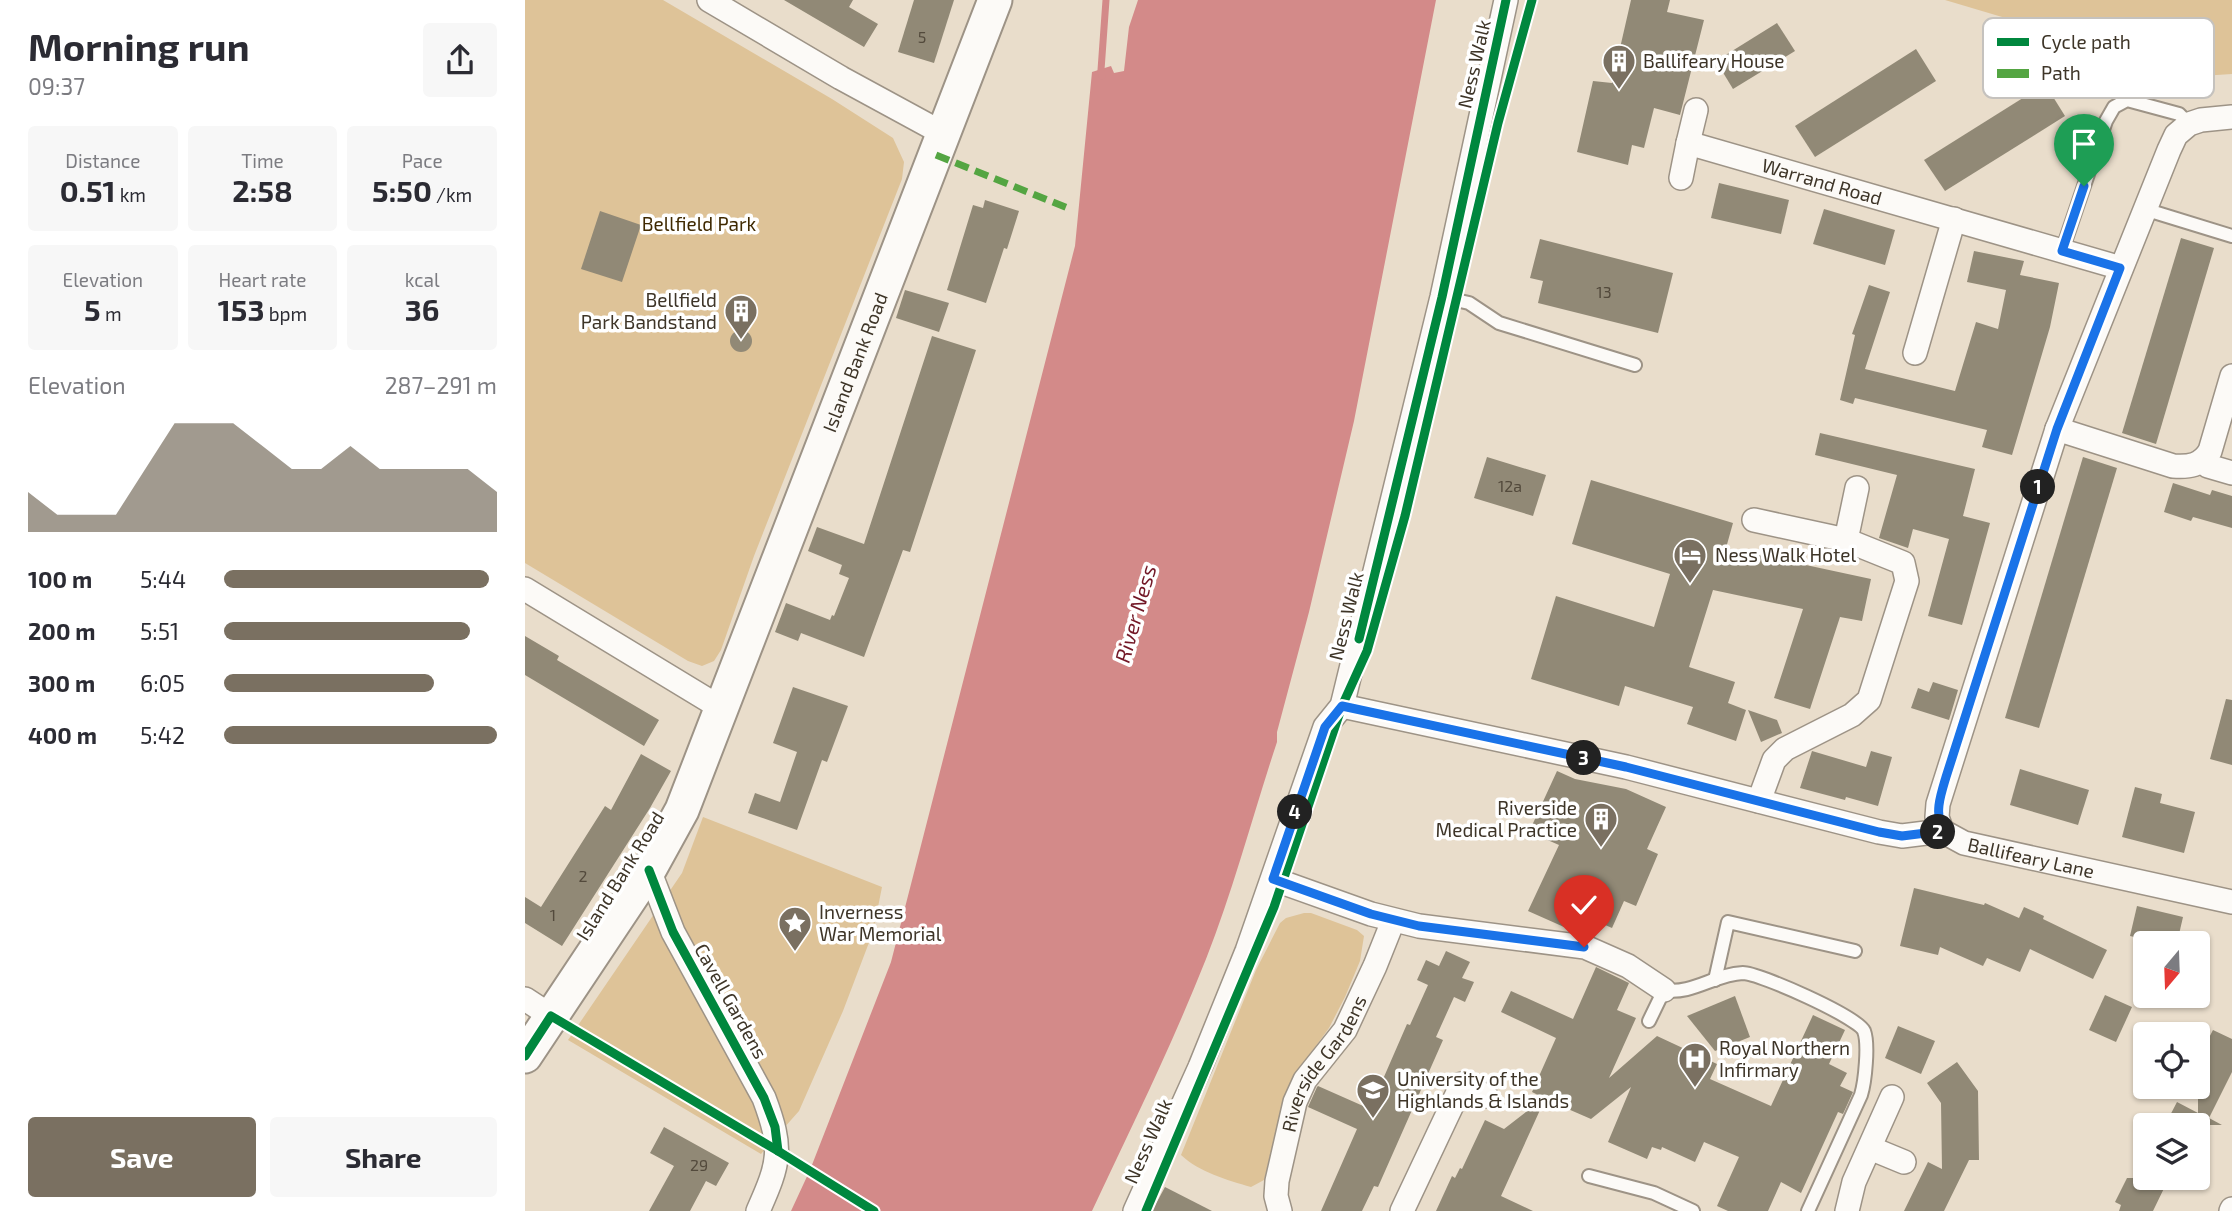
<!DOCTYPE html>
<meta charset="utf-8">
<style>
:root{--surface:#fff;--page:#f7f7f7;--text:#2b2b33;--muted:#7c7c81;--accent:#7a7061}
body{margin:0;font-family:"Exo 2",sans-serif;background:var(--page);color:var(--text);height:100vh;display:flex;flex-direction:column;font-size:26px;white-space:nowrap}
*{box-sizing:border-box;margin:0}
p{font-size:23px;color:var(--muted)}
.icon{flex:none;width:38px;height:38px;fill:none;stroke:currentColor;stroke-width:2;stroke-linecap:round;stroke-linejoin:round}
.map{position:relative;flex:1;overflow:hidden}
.panel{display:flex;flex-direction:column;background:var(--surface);width:525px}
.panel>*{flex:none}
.needle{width:46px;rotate:199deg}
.buttons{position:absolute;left:1608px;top:931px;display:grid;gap:14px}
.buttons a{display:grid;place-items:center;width:77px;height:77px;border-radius:7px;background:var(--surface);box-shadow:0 2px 5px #0004;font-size:35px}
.pin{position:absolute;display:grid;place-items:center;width:60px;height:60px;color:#fff;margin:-72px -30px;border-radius:50% 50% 50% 0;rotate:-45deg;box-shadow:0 0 7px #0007}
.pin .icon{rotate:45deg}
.km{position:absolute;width:35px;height:35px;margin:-18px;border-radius:50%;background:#222;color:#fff;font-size:19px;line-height:35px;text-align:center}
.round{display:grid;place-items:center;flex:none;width:74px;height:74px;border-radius:7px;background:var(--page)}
.headline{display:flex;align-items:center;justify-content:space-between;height:119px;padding:0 28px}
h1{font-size:38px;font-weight:700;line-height:52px}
.stats{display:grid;grid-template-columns:repeat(3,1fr);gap:10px;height:119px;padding:7px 28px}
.stats div{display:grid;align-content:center;border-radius:7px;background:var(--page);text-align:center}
.stats b{font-size:30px;font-weight:700}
.stats small{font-size:19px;font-weight:400}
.stats p{font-size:19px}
.chart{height:196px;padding:14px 28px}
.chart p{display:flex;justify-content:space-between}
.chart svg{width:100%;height:126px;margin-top:7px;fill:var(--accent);opacity:.7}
.button{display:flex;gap:14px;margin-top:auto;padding:14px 28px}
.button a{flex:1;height:80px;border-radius:7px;background:var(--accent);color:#fff;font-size:28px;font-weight:700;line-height:80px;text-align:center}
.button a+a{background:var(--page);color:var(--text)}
ul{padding:0 28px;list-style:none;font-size:23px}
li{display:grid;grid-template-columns:112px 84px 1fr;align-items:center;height:52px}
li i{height:18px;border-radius:9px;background:var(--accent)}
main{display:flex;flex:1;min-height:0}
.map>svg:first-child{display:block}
.green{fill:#dec398}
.water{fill:#d38a89}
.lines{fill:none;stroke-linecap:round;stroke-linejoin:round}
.stream{stroke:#d38a89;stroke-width:7}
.building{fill:#918976}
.lane-casing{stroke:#9d9386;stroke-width:16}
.street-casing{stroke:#9d9386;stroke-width:26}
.secondary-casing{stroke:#9d9386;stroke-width:37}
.lane{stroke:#fcfaf7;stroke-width:12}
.street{stroke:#fcfaf7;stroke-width:23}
.secondary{stroke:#fcfaf7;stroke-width:33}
.quiet{stroke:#54a542;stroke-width:7;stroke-dasharray:14 7;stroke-linecap:butt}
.cycleway-casing{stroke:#fff;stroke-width:13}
.cycleway{stroke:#00873e;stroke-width:9}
.route-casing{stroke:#fff;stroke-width:14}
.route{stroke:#1a73e8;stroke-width:9}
.labels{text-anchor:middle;stroke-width:7;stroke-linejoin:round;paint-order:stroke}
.number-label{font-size:16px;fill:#534a3c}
.poi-label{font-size:19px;fill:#3e3528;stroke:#fff;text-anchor:start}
.street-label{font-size:19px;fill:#3e3528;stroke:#fff}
.park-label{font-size:19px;fill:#3f2901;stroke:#fff}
.water-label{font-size:21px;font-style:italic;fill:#721726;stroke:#fff}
.key{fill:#fff;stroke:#c5c2be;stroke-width:2}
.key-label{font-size:19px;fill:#3e3528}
</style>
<main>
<section class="panel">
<div class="headline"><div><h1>Morning run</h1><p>09:37</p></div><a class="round"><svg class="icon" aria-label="share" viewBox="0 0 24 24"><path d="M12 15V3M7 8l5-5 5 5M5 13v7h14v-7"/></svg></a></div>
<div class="stats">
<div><p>Distance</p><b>0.51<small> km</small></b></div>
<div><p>Time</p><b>2:58</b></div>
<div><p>Pace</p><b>5:50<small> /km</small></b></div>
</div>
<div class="stats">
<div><p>Elevation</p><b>5<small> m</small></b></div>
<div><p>Heart rate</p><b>153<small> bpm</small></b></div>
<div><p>kcal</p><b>36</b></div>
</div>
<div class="chart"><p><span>Elevation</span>287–291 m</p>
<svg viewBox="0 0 160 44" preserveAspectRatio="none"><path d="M0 44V30L10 38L20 38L30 38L40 22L50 6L60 6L70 6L80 14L90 22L100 22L110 14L120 22L130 22L140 22L150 22L160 30V44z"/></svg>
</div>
<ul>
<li><b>100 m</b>5:44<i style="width:97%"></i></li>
<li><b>200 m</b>5:51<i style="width:90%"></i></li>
<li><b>300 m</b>6:05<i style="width:77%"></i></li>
<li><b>400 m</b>5:42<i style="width:100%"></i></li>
</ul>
<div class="button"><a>Save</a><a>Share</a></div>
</section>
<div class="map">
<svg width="1707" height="1211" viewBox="0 0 1707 1211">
<rect width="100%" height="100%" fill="#e9ddcb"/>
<!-- green -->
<g class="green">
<path d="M0,0h138l169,99 61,39 11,24 -2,17 -148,377 -33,94 -7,11 -12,5 -14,-5 -163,-98z"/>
<path d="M1420,0h287v74l-31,2z"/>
<path d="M178,817l179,70 -9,45 -30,79 -44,100 -38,43 -193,-114 114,-167z"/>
<path d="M779,913h7l46,17 7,6 -4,25 -15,36 -16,31 -35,48 -10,22 -20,82 -13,7c-24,-7 -52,-15 -70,-32l75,-185 24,-47 6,-5z"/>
</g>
<!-- water -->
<path class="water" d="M613,0h298l-82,421 -45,191 -32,120v10c-24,72 -43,146 -71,217 -34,86 -75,169 -114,252h-301l19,-41 81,-208 184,-716 17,-174 19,-6 3,7 10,-2 5,-44z"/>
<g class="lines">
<!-- stream -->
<path class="stream" d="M577,76l-1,-6 5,-70"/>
</g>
<!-- building -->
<g class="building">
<path d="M259,0h69l-4,7 29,17 -14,23z"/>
<path d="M389,0h40l-20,63 -36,-11z"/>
<path d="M1106,0h39l-3,12 37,8 -24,95 -26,-7 -10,40 -12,-3 -4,20 -51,-13 16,-71 19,2z"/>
<path d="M1252,23l18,28 -62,38 -17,-28z"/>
<path d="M1391,49l20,32 -121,76 -20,-31z"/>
<path d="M1520,84l20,32 -120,75 -21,-31z"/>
<path d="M1194,183l70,17 -8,34 -70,-16z"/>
<path d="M460,200l34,11 -12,38 -3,-1 -18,55 -39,-13 26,-85 10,3z"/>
<path d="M1299,209l71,21 -10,35 -72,-21z"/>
<path d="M75,211l41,14 -19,57 -41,-13z"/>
<path d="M1656,238l33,10 -58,196 -34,-11z"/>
<path d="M1015,239l133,34 -15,60 -120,-30 5,-22 -13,-3z"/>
<path d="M1449,251l50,10 -4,14 39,8 -9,44 -38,128 -30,-8 5,-17 -132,-32 -2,6 -13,-4 15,-65 -3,-1 17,-49 21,7 -25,77 90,22 21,-69 22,7 8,-39 -39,-8z"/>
<path d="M380,290l44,13 -10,29 -43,-14z"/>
<circle cx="216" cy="341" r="11"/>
<path d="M407,336l44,14 -66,202 -7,-2 -39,107 -63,-24 -3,8 -23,-9 11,-29 44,17 2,-5 2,1 15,-38 -10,-4 3,-9 -34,-14 9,-24 47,17z"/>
<path d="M1295,433l155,36 -12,47 27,7 -28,102 -34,-9 21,-77 -36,-10 -5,19 -29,-10 18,-63 -82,-20z"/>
<path d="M962,457l59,18 -13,41 -59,-18z"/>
<path d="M1558,457l34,11 -78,260 -34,-10z"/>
<path d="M1066,480l142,43 -7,25 145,31 -9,42 -22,-4 -30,92 -36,-11 29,-89 -90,-19 -24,77 46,15 -7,21 18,7 -10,31 -49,-17 6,-17 -68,-21 -6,20 -88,-27 25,-83 98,31 16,-53 -98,-30z"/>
<path d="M1648,483l37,12 2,-5 20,6v32l-39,-11 -2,4 -27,-9z"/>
<path d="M0,636l34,20 -2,4 102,60 -15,26 -119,-71z"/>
<path d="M1408,682l25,8 -9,30 -38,-12 7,-20 11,4z"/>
<path d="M268,687l55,19 -21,56 -5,-2 -25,70 -49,-17 7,-20 25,9 17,-50 -24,-9z"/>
<path d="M1701,699l6,1v65l-22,-6z"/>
<path d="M1223,710l29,10 5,13 -21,9z"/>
<path d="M1287,751l54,16 5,-16 21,6 -14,49 -32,-9 -1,3 -45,-12z"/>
<path d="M116,754l30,17 -21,37 -88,138 -37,-23v-26l16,10 64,-101 6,4z"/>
<path d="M1495,769l69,21 -11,35 -68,-20z"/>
<path d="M1032,771l18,8 51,10 40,18 -19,42 11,5 -22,52 -12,-5 -12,27 -41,-18 -7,17 -36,-16 31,-66 -30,-13z"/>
<path d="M1610,787l27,7 -2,9 35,9 -11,41 -62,-16z"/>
<path d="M1389,888l70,17 1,-2 34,15 5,-11 20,9 -1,3 64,31 -14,29 -63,-30 -10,23 -33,-14 -4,8 -43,-19 -2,8 -38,-9z"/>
<path d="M1612,906l46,11 -6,26h-16l-31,-7z"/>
<path d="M921,951l24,11 -8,16 12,4 -9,20 -11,-5 -18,40 7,3 -65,147 -4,-1 -12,25h-41l36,-82 -49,-22 9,-20 1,-1 52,23 37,-85 3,1 18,-40 -11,-5 9,-20 13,6z"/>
<path d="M1071,967l33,16 -12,27 19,8 -27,60 48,-42 60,28 -7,15 61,27 42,-91 32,15 -16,34 18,9 -7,13 13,6 -10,22 -5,-2 -37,81 -20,-11 -13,29h-40l-11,-5 22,-49 -35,-15 -9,20 -33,-15 -1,3 -9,-3 -5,12 -39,-17 23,-55 -40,32 -46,-20 -44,97 32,15h-97l16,-35 3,2 5,-10 2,1 23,-49 19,9 40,-31 -12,-6 24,-54 -55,-26 10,-21 62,28z"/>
<path d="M1580,995l27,12 -16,35 -27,-12z"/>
<path d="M1210,996l15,41 -35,14 -28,-35z"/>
<path d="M1373,1026l37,15 -14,33 -36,-16z"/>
<path d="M1688,1030l19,9v33l-23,46 13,7h-17l-7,14v-14h-33l12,-23 21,11v-54z"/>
<path d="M1432,1062l21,29 1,69h-10l-25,51h-40l24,-49 14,7 -1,-66 -14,-20z"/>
<path d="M139,1127l65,36 -13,23 -10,-5 -16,30h-41l25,-45 -24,-13z"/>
<path d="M1602,1178h42l-16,33h-34l2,-6 -6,-3z"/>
<path d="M640,1187l47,24h-60z"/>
</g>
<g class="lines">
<defs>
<g id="lane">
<path d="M1619,209l88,27"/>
<path d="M1537,251l44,-130 8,-14 13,-7 52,14 10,10"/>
<path d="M917,297l27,6 30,20 136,42"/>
<path d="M1190,980l13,-58 127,29"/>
<path d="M1124,1021l15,-31c28,5 51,-16 79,-17 16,0 115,44 121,58 5,13 1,51 -3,64l-53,116"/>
<path d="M1064,1176l65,17 39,18"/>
</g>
<g id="street">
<path d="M184,0l132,78 103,56"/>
<path d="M1163,143l8,-33"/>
<path id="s1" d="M1156,178l7,-35 433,125"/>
<path d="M1390,353l39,-134"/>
<path d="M1532,429l116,37c16,1 28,0 37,-15l22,-75"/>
<path d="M1678,461l5,5 24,7"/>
<path d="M1229,520l92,20"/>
<path d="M0,589l196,119"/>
<path id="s2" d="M817,706l284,61 253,65 23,4 40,-5 22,12 268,59"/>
<path d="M1234,801l15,-41 11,-11 67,-34 17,-15 38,-119 -4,-18 -57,-23 11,-52"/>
<path d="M1417,831l-5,-14 1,-13 119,-375 112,-279 7,-15 13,-11 12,-4 31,-3"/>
<path d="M124,870l24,62 91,166c19,51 16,64 -6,113"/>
<path d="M748,879l98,35 48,12 166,21 43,19 36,24"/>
<path d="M0,999l26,17"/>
<path d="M1345,1148l34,14"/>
<path d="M610,1211l65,-144 47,-116 78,-224 17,-21 100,-409 64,-297"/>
<path id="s3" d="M755,1211l-4,-15 1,-15 18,-79 10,-22 40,-50 30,-64 18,-45"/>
<path d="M877,1211l60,-127 24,12"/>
<path d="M1322,1211l7,-29 38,-85"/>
<path d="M1706,1211l1,-2"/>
</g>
<g id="secondary">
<path id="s4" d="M0,1056l124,-186 33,-60 313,-810"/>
</g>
</defs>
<!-- lane casing -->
<use href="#lane" class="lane-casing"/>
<!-- street casing -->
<use href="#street" class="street-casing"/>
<!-- secondary casing -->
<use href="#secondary" class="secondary-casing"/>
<!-- lane -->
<use href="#lane" class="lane"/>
<!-- street -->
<use href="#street" class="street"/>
<!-- secondary -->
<use href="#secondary" class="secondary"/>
<!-- quiet -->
<path class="quiet" d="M411,155l134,54"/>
<defs>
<g id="cycleway">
<path d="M834,639l83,-342 64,-297"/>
<path d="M124,870l24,62 91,166 11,29 3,24"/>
<path d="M0,1056l26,-40 227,135 96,60"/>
<path d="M621,1211l128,-304 68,-201 25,-55 38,-135 93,-393 34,-123"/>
</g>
</defs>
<!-- cycleway casing -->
<use href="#cycleway" class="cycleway-casing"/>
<!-- cycleway -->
<use href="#cycleway" class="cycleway"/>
</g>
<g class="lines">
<defs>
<path id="route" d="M1059,947l-165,-21 -48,-12 -98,-35 52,-152 17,-21 284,61 253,65 23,4 40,-5c-7,-20 -2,-34 4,-54l111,-348 63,-161 -58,-17 22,-65"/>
</defs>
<!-- route casing -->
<use href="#route" class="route-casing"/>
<!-- route -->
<use href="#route" class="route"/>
</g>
<!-- icons -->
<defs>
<symbol id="building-pin" viewBox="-11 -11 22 30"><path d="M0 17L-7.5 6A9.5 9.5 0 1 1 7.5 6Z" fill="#7a7061" stroke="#fff"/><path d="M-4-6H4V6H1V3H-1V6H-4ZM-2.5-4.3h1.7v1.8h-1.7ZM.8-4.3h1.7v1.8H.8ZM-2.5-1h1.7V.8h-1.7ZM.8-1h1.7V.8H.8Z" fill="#fff"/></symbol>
<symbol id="hotel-pin" viewBox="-11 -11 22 30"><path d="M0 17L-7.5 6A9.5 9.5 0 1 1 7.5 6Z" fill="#7a7061" stroke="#fff"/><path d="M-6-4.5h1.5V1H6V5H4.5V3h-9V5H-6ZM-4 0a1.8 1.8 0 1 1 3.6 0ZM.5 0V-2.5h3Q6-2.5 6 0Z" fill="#fff"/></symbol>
<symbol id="sight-pin" viewBox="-11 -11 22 30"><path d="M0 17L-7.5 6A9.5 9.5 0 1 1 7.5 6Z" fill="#7a7061" stroke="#fff"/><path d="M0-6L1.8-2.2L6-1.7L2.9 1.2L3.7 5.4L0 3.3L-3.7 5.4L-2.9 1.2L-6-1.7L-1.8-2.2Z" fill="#fff"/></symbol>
<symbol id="hospital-pin" viewBox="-11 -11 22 30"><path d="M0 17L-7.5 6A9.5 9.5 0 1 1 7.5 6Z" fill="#7a7061" stroke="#fff"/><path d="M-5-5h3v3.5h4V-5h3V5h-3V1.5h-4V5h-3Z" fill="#fff"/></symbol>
<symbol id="university-pin" viewBox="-11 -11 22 30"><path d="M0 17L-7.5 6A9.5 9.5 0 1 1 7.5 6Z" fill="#7a7061" stroke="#fff"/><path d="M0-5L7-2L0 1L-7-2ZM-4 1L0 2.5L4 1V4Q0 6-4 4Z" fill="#fff"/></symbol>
</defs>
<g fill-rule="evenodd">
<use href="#building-pin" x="1075" y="42" width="38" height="52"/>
<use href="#building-pin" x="197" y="292" width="38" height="52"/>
<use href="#hotel-pin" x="1146" y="536" width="38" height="52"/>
<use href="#building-pin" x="1057" y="800" width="38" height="52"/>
<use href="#sight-pin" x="251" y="904" width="38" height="52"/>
<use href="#hospital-pin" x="1151" y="1040" width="38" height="52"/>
<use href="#university-pin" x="829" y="1071" width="38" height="52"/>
</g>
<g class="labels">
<!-- number labels -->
<g class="number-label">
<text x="397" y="43">5</text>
<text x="1079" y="298">13</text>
<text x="985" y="492">12a</text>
<text x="58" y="882">2</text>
<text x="28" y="921">1</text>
<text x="174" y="1171">29</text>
</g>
<!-- poi labels -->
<g class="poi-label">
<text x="1118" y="68">Ballifeary House</text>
<text x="192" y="307" text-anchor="end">Bellfield<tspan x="192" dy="22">Park Bandstand</tspan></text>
<text x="1190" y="562">Ness Walk Hotel</text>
<text x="1052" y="815" text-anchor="end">Riverside<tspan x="1052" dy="22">Medical Practice</tspan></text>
<text x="294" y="919">Inverness<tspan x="294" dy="22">War Memorial</tspan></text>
<text x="1194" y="1055">Royal Northern<tspan x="1194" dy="22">Infirmary</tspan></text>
<text x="872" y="1086">University of the<tspan x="872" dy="22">Highlands &amp; Islands</tspan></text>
</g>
<!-- street labels -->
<g class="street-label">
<text transform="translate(949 64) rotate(-77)" y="7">Ness Walk</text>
<text dy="7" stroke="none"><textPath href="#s1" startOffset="175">Warrand Road</textPath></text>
<text dy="7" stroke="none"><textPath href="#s4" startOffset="772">Island Bank Road</textPath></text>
<text transform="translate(821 616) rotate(-76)" y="7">Ness Walk</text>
<text dy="7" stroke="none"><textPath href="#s2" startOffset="709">Ballifeary Lane</textPath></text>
<text transform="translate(95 876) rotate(-58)" y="7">Island Bank Road</text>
<text transform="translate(206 1001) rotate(61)" y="7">Cavell Gardens</text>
<text dy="7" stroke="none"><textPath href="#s3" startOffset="159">Riverside Gardens</textPath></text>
<text transform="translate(623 1141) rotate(-66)" y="7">Ness Walk</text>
</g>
<!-- park labels -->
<g class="park-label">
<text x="174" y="231">Bellfield Park</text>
</g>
<!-- water labels -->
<g class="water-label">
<text transform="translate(611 614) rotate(-74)" y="7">River Ness</text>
</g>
</g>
<!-- legend -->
<rect x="1458" y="18" width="231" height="80" rx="10" class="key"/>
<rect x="1472" y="38" width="32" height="8" fill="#00873e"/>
<rect x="1472" y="69" width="32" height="9" fill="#54a542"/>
<g class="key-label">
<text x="1516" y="49">Cycle path</text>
<text x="1516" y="80">Path</text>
</g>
</svg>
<div class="buttons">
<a><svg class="needle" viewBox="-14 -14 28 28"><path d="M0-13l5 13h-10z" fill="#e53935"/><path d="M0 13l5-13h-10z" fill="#7c7c81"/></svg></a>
<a><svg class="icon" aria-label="locate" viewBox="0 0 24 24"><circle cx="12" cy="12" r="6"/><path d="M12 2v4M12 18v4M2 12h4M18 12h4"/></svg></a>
<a><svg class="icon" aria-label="layers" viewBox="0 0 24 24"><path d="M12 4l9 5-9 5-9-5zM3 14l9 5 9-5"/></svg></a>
</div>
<div class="pin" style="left:1559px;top:186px;background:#1e9e55"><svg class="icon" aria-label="arrive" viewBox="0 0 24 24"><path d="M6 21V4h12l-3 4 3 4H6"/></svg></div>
<div class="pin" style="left:1059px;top:947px;background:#d93025"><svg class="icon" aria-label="check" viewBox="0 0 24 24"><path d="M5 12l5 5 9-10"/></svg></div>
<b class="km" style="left:1513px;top:487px">1</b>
<b class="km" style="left:1413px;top:832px">2</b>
<b class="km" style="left:1059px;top:758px">3</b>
<b class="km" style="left:770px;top:812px">4</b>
</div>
</main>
